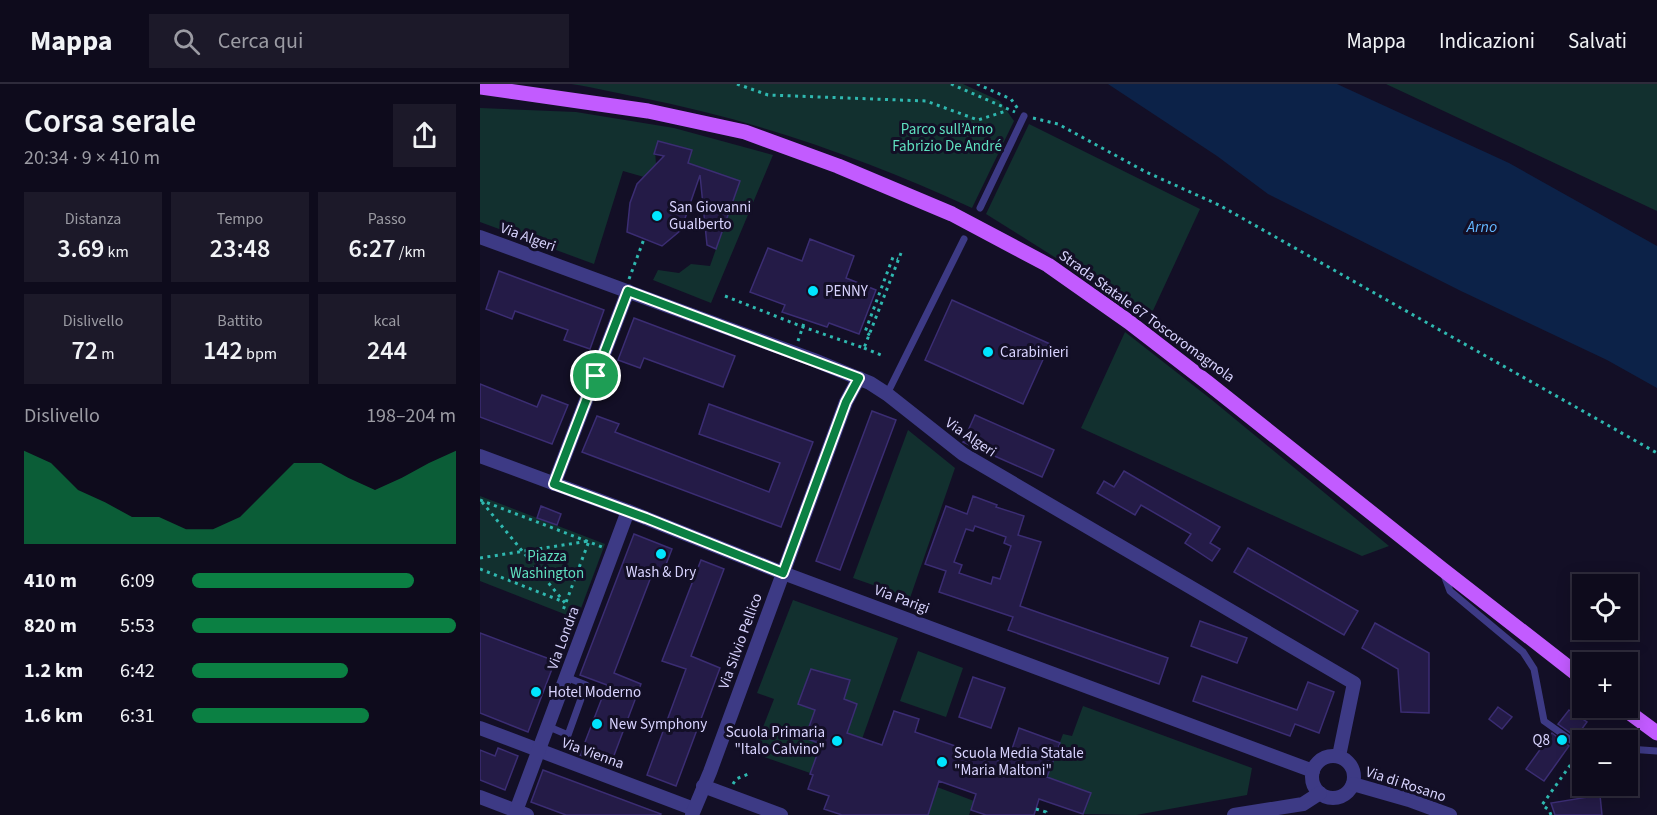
<!DOCTYPE html>
<html lang="it">
<meta charset="utf-8">
<style>
:root{--surface:#0e0b1c;--page:#1c1929;--text:#f1f3f6;--muted:#9b9ba3;--line:#2e2b3b;--accent:#0b8043}
body{margin:0;font-family:"Source Sans 3",sans-serif;background:var(--page);color:var(--text);height:100vh;display:flex;flex-direction:column;font-size:22px;white-space:nowrap}
*{box-sizing:border-box;margin:0}
p{font-size:20px;color:var(--muted)}
.icon{flex:none;width:33px;height:33px;fill:none;stroke:currentColor;stroke-width:2;stroke-linecap:round;stroke-linejoin:round}
.map{position:relative;flex:1;overflow:hidden}
.drawer{display:flex;flex-direction:column;background:var(--surface);width:480px}
.drawer>*{flex:none}
.fabs{position:absolute;left:1092px;top:490px;display:grid;gap:12px}
.fabs a{display:grid;place-items:center;width:66px;height:66px;border-radius:0px;background:var(--surface);box-shadow:0 3px 15px #0003,0 0 0 2px var(--line);font-size:30px}
.pin{position:absolute;display:grid;place-items:center;width:51px;height:51px;color:#fff;margin:-26px;border:3px solid #fff;border-radius:50%;box-shadow:0 2px 6px #0007}
.round{display:grid;place-items:center;flex:none;width:63px;height:63px;border-radius:0px;background:var(--page)}
.headline{display:flex;align-items:center;justify-content:space-between;height:102px;padding:0 24px}
h1{font-size:33px;font-weight:600;line-height:45px}
.figures{display:grid;grid-template-columns:repeat(3,1fr);gap:9px;height:102px;padding:6px 24px}
.figures div{display:grid;align-content:center;border-radius:0px;background:var(--page);text-align:center}
.figures b{font-size:26px;font-weight:600}
.figures small{font-size:16px;font-weight:400}
.figures p{font-size:16px}
.chart{height:168px;padding:12px 24px}
.chart p{display:flex;justify-content:space-between}
.chart svg{width:100%;height:108px;margin-top:6px;fill:var(--accent);opacity:.7}
ul{padding:0 24px;list-style:none;font-size:20px}
li{display:grid;grid-template-columns:96px 72px 1fr;align-items:center;height:45px}
li i{height:15px;border-radius:8px;background:var(--accent)}
header{display:flex;align-items:center;gap:36px;box-sizing:border-box;height:84px;padding:0 30px;background:var(--surface);border-bottom:2px solid var(--line)}
header strong{font-size:28px}
nav{display:flex;gap:33px;margin-inline-start:auto;font-size:21px}
.search{width:420px;height:54px;background:var(--page);display:flex;align-items:center;gap:15px;box-sizing:border-box;padding:0 21px;border-radius:0px;color:var(--muted);font-size:22px}
main{display:flex;flex:1;min-height:0}
.map>svg:first-child{display:block}
.green{fill:#12302f}
.water{fill:#0c2248}
.building{fill:#241b47;stroke:#3b2d73;stroke-width:1.5;fill-rule:evenodd}
.lines{fill:none;stroke-linecap:round;stroke-linejoin:round}
.path{stroke:#2fb8b0;stroke-width:3;stroke-dasharray:3 4.5;stroke-linecap:butt}
.service{stroke:#3d3a85;stroke-width:7}
.minor{stroke:#3d3a85;stroke-width:14}
.primary{stroke:#c25bff;stroke-width:15}
.route-casing{stroke:#fff;stroke-width:12}
.route{stroke:#0b8043;stroke-width:8}
.poi-dot{fill:#00e5ff;stroke:#130f26;stroke-width:2}
.labels{text-anchor:middle;stroke-width:6;stroke-linejoin:round;paint-order:stroke}
.park-label{font-size:15px;fill:#5fe0c0;stroke:#130f26}
.poi-label{font-size:15px;fill:#d9d4ff;stroke:#130f26;text-anchor:start}
.street-label{font-size:15px;fill:#d9d4ff;stroke:#130f26}
.water-label{font-size:16px;font-style:italic;fill:#62b6ff;stroke:#130f26}
</style>
<header>
<strong>Mappa</strong>
<div class="search"><svg class="icon" aria-label="search" viewBox="0 0 24 24"><circle cx="10" cy="10" r="6"/><path d="M15 15l6 6"/></svg>Cerca qui</div>
<nav><a>Mappa</a><a>Indicazioni</a><a>Salvati</a></nav>
</header>
<main>
<section class="drawer">
<div class="headline"><div><h1>Corsa serale</h1><p>20:34 · 9 × 410 m</p></div><a class="round"><svg class="icon" aria-label="share" viewBox="0 0 24 24"><path d="M12 15V3M7 8l5-5 5 5M5 13v7h14v-7"/></svg></a></div>
<div class="figures">
<div><p>Distanza</p><b>3.69<small> km</small></b></div>
<div><p>Tempo</p><b>23:48</b></div>
<div><p>Passo</p><b>6:27<small> /km</small></b></div>
</div>
<div class="figures">
<div><p>Dislivello</p><b>72<small> m</small></b></div>
<div><p>Battito</p><b>142<small> bpm</small></b></div>
<div><p>kcal</p><b>244</b></div>
</div>
<div class="chart"><p><span>Dislivello</span>198–204 m</p>
<svg viewBox="0 0 160 44" preserveAspectRatio="none"><path d="M0 44V6L10 11L20 22L30 27L40 33L50 33L60 38L70 38L80 33L90 22L100 11L110 11L120 17L130 22L140 17L150 11L160 6V44z"/></svg>
</div>
<ul>
<li><b>410 m</b>6:09<i style="width:84%"></i></li>
<li><b>820 m</b>5:53<i style="width:100%"></i></li>
<li><b>1.2 km</b>6:42<i style="width:59%"></i></li>
<li><b>1.6 km</b>6:31<i style="width:67%"></i></li>
</ul>
</section>
<div class="map">
<svg width="1177" height="731" viewBox="0 0 1177 731">
<rect width="100%" height="100%" fill="#130f26"/>
<!-- green -->
<g class="green">
<path d="M91,0h392l37,17 14,20 -42,87c-108,-50 -217,-88 -334,-111 -22,-4 -45,-10 -67,-13z"/>
<path d="M906,0h271v127z"/>
<path d="M0,24l96,4 98,16 99,27 -62,148 -58,-23 5,-10 21,3 12,-9 19,2 30,-85 -52,-18 3,-13 -33,-9 -3,9 1,14 -12,13 -21,-6 -29,93 -114,-42z"/>
<path d="M549,40l171,85 -50,108 -164,-103z"/>
<path d="M645,248l87,68 177,146 -27,10 -281,-128z"/>
<path d="M428,346l47,38 -45,130 -57,-20z"/>
<path d="M0,412l125,48 -28,75 -97,-38z"/>
<path d="M313,516l105,38 -36,101 -15,-6 10,-29 -13,-5 6,-19 -39,-11 -13,35 17,6 -10,28 16,6 -11,29 -57,-20 21,-54 -17,-6z"/>
<path d="M438,567l45,17 -17,49 -46,-16z"/>
<path d="M603,622l169,62 -5,27 -111,20 -53,-1 7,-21 -43,-16 16,-43 9,2z"/>
<path d="M457,703l37,14 -5,14h-41z"/>
</g>
<!-- water -->
<path class="water" d="M628,0h229l172,79 148,83v142l-50,-28 -146,-69 -193,-97 -51,-38z"/>
<!-- building -->
<g class="building">
<path d="M178,57l34,9 -4,13 52,18 -24,68 -9,-4 -7,-70 -19,55 -19,16 -35,-14 3,-29 7,-19 27,-28 -10,-2z"/>
<path d="M330,155l44,17 -8,22 30,12 -17,44 -30,-11 -2,4 -45,-15 3,-7 -35,-13 18,-44 34,13z"/>
<path d="M19,187l105,39 -14,39 -26,-9 4,-10 -53,-19 -3,8 -26,-10z"/>
<path d="M472,216l98,44 -27,60 -98,-44z"/>
<path d="M154,234l101,38 -12,31 -79,-29 -4,10 -22,-8z"/>
<path d="M0,300l57,23 5,-12 26,10 -16,39 -72,-27z"/>
<path d="M229,320l104,38 -32,85 -199,-75 15,-36 22,8 -4,8 154,60 11,-29 -81,-29z"/>
<path d="M392,327l24,9 -56,150 -24,-9z"/>
<path d="M495,331l79,35 -12,27 -79,-35z"/>
<path d="M644,387l96,56 -10,16 10,6 -8,12 -27,-18 6,-9 -50,-29 -6,10 -38,-22 7,-12 10,6z"/>
<path d="M493,412l24,9 -1,2 28,9 -6,19 23,7 -21,64 148,52 -9,26 -151,-54 5,-13 -74,-25 7,-21 -21,-7 9,-25 12,-33 21,8zM495,442l31,11 -2,6 7,3 -11,33 -7,-2 -2,7 -32,-11 3,-8 -8,-3 12,-33 7,2z"/>
<path d="M61,422l20,8 -4,11 -20,-7z"/>
<path d="M154,450l38,15 -9,23 -9,-3 -40,104 27,11 -31,82 -30,-11 27,-70 -27,-10z"/>
<path d="M768,464l110,63 -14,24 -110,-63z"/>
<path d="M221,476l23,9 -33,87 29,12 -44,118 -29,-11 39,-106 -24,-8z"/>
<path d="M720,537l47,17 -10,25 -46,-17z"/>
<path d="M895,539l54,30v60l-28,-1 -3,-43 -36,-21z"/>
<path d="M0,549l75,28 -27,71 -48,-19z"/>
<path d="M331,585l39,11 -6,19 13,5 -10,29 35,12 12,-34 25,8 -4,13 92,32 12,-36 41,15 -13,34 44,16 -8,21 -44,-15 -5,16h-48l-15,-5 5,-16 -37,-13 -11,34h-86l-18,-6 5,-13 -21,-7 5,-14 -3,-1 11,-30 -16,-6 10,-28 -17,-6z"/>
<path d="M722,592l95,34 11,-28 26,10 -15,41 -24,-9 -5,12 -97,-35z"/>
<path d="M493,593l32,11 -14,40 -32,-11z"/>
<path d="M1018,623l14,10 -10,12 -13,-10z"/>
<path d="M1089,626l18,12 -11,15 -18,-13z"/>
<path d="M1072,649l17,13 -25,35 -18,-12z"/>
<path d="M18,664l20,8 -13,34 -25,-10v-30l15,6z"/>
<path d="M63,686l118,44 -1,1h-94l-35,-13z"/>
<path d="M1120,711l2,20h-47l-4,-12z"/>
</g>
<g class="lines">
<!-- path -->
<g class="path">
<path d="M257,0l31,11 158,6 52,19 28,-9"/>
<path d="M471,0l64,28"/>
<path d="M497,0l34,15 7,10"/>
<path d="M553,34l25,6 88,48 73,33 438,248"/>
<path d="M149,195l15,-40"/>
<path d="M245,212l78,31 61,21 37,-95"/>
<path d="M390,251l-5,-3 28,-75 5,2"/>
<path d="M318,257l7,-21"/>
<path d="M384,264l17,7"/>
<path d="M0,416l122,47"/>
<path d="M2,418l83,101"/>
<path d="M0,474l109,-17 -27,72"/>
<path d="M0,485l84,33"/>
<path d="M253,700l3,-5 15,-6"/>
<path d="M556,725l10,3 -1,3"/>
<path d="M1071,731l-2,-5 -7,-5 34,-48"/>
</g>
<!-- service -->
<g class="service">
<path d="M500,124l44,-92"/>
<path d="M407,310l77,-155"/>
<path d="M964,491l6,16 73,61 11,17 10,52 38,27"/>
<path d="M67,642l21,9 18,-50 -20,-8"/>
<path d="M1148,665l29,2"/>
</g>
<!-- minor -->
<g class="minor">
<path d="M0,153l334,123 56,23 17,11 76,60 391,229 -15,73"/>
<path d="M0,372l148,55 155,62 530,198"/>
<path d="M74,400l74,-193"/>
<path d="M0,644l214,81"/>
<circle cx="853" cy="693" r="21"/>
<path d="M873,700l56,16 41,15"/>
<path d="M223,702l78,29"/>
<path d="M0,713l47,18"/>
<path d="M36,727l112,-300"/>
<path d="M212,731l18,-43 136,-370 13,-24"/>
<path d="M754,731l69,-11 17,-11"/>
</g>
<!-- primary -->
<g class="primary">
<path d="M0,3l168,24 97,21 93,34 114,48 96,51 81,57 79,61 234,186 140,109"/>
<path d="M1143,624l34,25"/>
</g>
</g>
<g class="lines">
<defs>
<path id="route" d="M148,207l231,87 -13,24 -63,171 -137,-55 -92,-34z"/>
</defs>
<!-- route casing -->
<use href="#route" class="route-casing"/>
<!-- route -->
<use href="#route" class="route"/>
</g>
<!-- markers -->
<g class="poi-dot">
<circle cx="177" cy="132" r="6"/>
<circle cx="333" cy="207" r="6"/>
<circle cx="508" cy="268" r="6"/>
<circle cx="181" cy="470" r="6"/>
<circle cx="56" cy="608" r="6"/>
<circle cx="117" cy="640" r="6"/>
<circle cx="1082" cy="656" r="6"/>
<circle cx="357" cy="657" r="6"/>
<circle cx="462" cy="678" r="6"/>
</g>
<g class="labels">
<!-- park labels -->
<g class="park-label">
<text x="467" y="50">Parco sull’Arno<tspan x="467" dy="17">Fabrizio De André</tspan></text>
<text x="67" y="477">Piazza<tspan x="67" dy="17">Washington</tspan></text>
</g>
<!-- poi labels -->
<g class="poi-label">
<text x="189" y="128">San Giovanni<tspan x="189" dy="17">Gualberto</tspan></text>
<text x="345" y="212">PENNY</text>
<text x="520" y="273">Carabinieri</text>
<text x="181" y="493" text-anchor="middle">Wash &amp; Dry</text>
<text x="68" y="613">Hotel Moderno</text>
<text x="129" y="645">New Symphony</text>
<text x="345" y="653" text-anchor="end">Scuola Primaria<tspan x="345" dy="17">"Italo Calvino"</tspan></text>
<text x="1070" y="661" text-anchor="end">Q8</text>
<text x="474" y="674">Scuola Media Statale<tspan x="474" dy="17">"Maria Maltoni"</tspan></text>
</g>
<!-- street labels -->
<g class="street-label">
<text transform="translate(48 153) rotate(20)" y="5">Via Algeri</text>
<text transform="translate(667 232) rotate(36)" y="5">Strada Statale 67 Toscoromagnola</text>
<text transform="translate(491 353) rotate(34)" y="5">Via Algeri</text>
<text transform="translate(422 515) rotate(20)" y="5">Via Parigi</text>
<text transform="translate(83 554) rotate(-70)" y="5">Via Londra</text>
<text transform="translate(260 557) rotate(-70)" y="5">Via Silvio Pellico</text>
<text transform="translate(113 669) rotate(20)" y="5">Via Vienna</text>
<text transform="translate(926 700) rotate(18)" y="5">Via di Rosano</text>
</g>
<!-- water labels -->
<g class="water-label">
<text x="1002" y="148">Arno</text>
</g>
</g>
</svg>
<div class="fabs">
<a><svg class="icon" aria-label="locate" viewBox="0 0 24 24"><circle cx="12" cy="12" r="6"/><path d="M12 2v4M12 18v4M2 12h4M18 12h4"/></svg></a>
<a>+</a>
<a>−</a>
</div>
<div class="pin" style="left:116px;top:292px;background:#1e9e55"><svg class="icon" aria-label="arrive" viewBox="0 0 24 24"><path d="M6 21V4h12l-3 4 3 4H6"/></svg></div>
</div>
</main>
